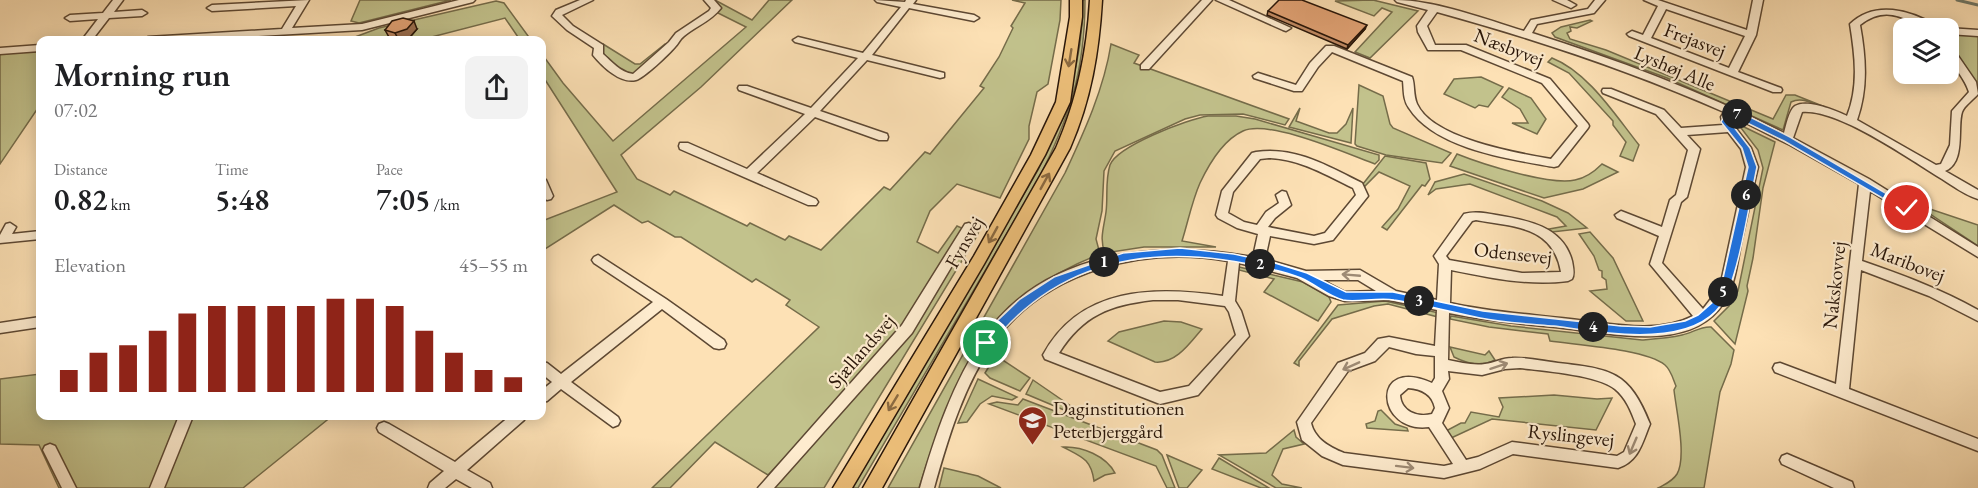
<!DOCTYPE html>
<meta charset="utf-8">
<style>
:root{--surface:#fff;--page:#f2f2f2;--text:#202124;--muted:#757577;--accent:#8f2418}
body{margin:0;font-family:"EB Garamond",serif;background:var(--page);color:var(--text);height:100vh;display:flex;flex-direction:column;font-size:22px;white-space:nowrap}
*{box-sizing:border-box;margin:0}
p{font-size:20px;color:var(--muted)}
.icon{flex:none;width:33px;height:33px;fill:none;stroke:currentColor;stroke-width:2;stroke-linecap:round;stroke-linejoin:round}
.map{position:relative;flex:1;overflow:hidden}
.drawer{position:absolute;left:36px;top:36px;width:510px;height:384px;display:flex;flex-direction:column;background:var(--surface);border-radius:12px;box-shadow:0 3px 15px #0003}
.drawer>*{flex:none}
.fabs{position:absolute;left:1893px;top:18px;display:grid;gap:12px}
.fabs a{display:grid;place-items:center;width:66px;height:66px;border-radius:12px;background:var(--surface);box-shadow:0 3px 15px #0003;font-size:30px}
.pin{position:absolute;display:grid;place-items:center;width:51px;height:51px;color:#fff;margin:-26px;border:3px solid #fff;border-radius:50%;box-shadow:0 2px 6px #0007}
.km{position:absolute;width:30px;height:30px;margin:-15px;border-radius:50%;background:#222;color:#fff;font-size:16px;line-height:30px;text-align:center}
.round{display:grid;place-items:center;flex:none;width:63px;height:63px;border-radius:12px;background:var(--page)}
.head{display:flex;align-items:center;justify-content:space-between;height:102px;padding:0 18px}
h1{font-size:33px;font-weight:600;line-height:45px}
.stats{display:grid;grid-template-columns:repeat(3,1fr);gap:9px;height:102px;padding:6px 18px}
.stats div{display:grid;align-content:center}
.stats b{font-size:30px;font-weight:600}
.stats small{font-size:16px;font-weight:400}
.stats p{font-size:16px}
.chart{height:168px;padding:12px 18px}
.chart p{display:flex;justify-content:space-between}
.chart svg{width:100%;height:108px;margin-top:6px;stroke:var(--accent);stroke-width:6}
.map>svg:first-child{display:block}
.green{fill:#c2c28c;stroke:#756c4a;stroke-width:1.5}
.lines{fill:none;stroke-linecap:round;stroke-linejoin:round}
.stream{stroke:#707a6a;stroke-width:3}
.minor-casing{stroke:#5d4833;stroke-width:3}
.major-casing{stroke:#281508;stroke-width:3}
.minor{fill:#feeccf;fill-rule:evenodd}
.major{fill:#eec07a;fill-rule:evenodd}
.wall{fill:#c28b64;stroke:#281508;stroke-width:1.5}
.shaded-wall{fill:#9e7151;stroke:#281508;stroke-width:1.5}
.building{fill:#e1a274;stroke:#281508;stroke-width:1.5}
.oneway{stroke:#8b6a41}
.oneway2{stroke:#9e8b75}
.route{fill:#1a73e8;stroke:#fff;stroke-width:1.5}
.labels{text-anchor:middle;stroke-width:4.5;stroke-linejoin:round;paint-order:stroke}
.street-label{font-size:20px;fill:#281508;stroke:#feeccf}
.poi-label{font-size:20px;fill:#281508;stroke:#feeccf;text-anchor:start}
</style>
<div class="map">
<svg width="1978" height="488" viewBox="0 0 1978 488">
<rect width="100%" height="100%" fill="#fde1b5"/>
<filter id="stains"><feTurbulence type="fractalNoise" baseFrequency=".00333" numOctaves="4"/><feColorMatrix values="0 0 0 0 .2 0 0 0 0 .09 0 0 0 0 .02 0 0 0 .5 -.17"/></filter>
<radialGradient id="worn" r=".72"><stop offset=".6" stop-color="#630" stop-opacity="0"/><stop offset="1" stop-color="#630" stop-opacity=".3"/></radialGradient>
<!-- green -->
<g class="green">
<path d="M360,0h91l-92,23 -8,-2z"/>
<path d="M715,0l37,20 17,-20h23l-91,87 -80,68 16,24 33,16 4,-4 73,35 3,-3 35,17 4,-4 32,14 63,-63 6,3 35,-38 5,2 54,-66 -4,-2 19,-29 14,-29 -2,-2 14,-23 -13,-3h49l-1,20 -12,64 -11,8 -8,34v13l-29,59 -43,-14 -27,27 -13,31 21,11 19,-27 7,3 -63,101 -43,50 -90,95 -53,-33 -45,46h-18l167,-161 -33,-22 4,-5 -34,-21 -4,3 -71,-45h-6l-27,-16 -6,2 -28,-18 -72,46v-30l75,-29 -75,-117v-21l21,29 50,58 133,-114 -30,-15 4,-4z"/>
<path d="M1083,0h2c0,72 -16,119 -48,182l-179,306h-7l187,-318c27,-55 45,-108 45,-170z"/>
<path d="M1373,0l45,11 -48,47 -15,-6 37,-40 -10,-4 -8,8 -39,-15z"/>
<path d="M496,1l8,2 27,37h-11l-15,-22 -85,22h-73l32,-12z"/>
<path d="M1590,20l2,1 -15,7 -7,-1 1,4 -4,2 3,6 36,11 167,69 13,-24h9l30,12c-11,-2 -22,-11 -34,-5l-8,28 -116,-52 -112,-41 -3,-4 9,-6z"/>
<path d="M1949,32l29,3v52l-28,-38z"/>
<path d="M603,44l32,20h5l25,-20 4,1 -35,30 -15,-5 -16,-17z"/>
<path d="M1111,44l28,11 -5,8 155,56 -4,6 -42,-11 -43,1 -15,4 -70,32 -11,20 -2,40 -6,28 4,15c-119,47 -144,118 -181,234h-31l177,-315c19,-41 39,-84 46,-129z"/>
<path d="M40,51v54l-40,59v-110z"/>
<path d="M1552,58c36,14 63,57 87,87l-6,16 -13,-5 6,-14 -13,-17v-4l-44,-48 -21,-11z"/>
<path d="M1481,77l22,10 -15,20 -9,-2 -4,3 -31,-14 10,-15z"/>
<path d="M1359,85l24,11 7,28 3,4 58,25 -9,10 -56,-8 -29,-9 -2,-2z"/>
<path d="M1509,88l22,10 15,21 -9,15 -25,-11h16l-8,-14 -18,-12z"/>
<path d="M1300,108l-4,13 33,12h8l9,-9 7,-16 -2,35 -62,-16z"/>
<path d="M1208,116h28l19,3 124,36v5l-4,4c-27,-10 -106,-45 -132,-33 -20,9 -34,33 -43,52 -8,18 -12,39 -18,58l34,6h-72l-39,6c-6,-14 -1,-26 1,-41 2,-15 -1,-32 4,-47 7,-19 78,-46 98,-49z"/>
<path d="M1738,124l37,18 -12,46 -10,70 -6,28 1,5 -13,53 -21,-23 15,-15 9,-15 25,-123 -5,-18z"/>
<path d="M1457,154c25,10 94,32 118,26 11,-2 20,-9 27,-16l16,8 -35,17 -39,9 -94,-32z"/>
<path d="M1385,156l41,7 4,16 -5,7 -3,-1 -35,45 -5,-3 16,-18 12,-23 -31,-14 -15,15 -1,-3z"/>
<path d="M1464,174l78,27 26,12 19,15 -35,4 -3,-3 17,-3 -9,-9 -87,-33 -34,5 -8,6 7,-13z"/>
<path d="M1915,204l63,21v21z"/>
<path d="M982,223l-5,13 -153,252h-53l125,-140 74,-114z"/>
<path d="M1590,232l23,26 30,63h-17l-36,-30 17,-2 -1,-9 -4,-3v-6l-3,-1 -5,-14 -15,-22z"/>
<path d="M1239,267l64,15 26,15 2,5 -13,19 -54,-29 10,-13 -35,-9z"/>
<path d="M1385,301l54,12 -1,4 -50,-13 -14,2 -42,13 -33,42v5l-5,-3 44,-58z"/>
<path d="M1451,316l60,10 131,14c13,-1 27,-2 40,-5 10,-2 19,-9 29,-8l23,23 -3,14 -11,28 -16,96h-46c7,-4 14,-6 19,-14 10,-17 -1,-65 -3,-84l2,-4c-3,-7 -5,-16 -11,-21 -19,-16 -89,-20 -115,-24l-2,-7 -59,-7 -39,-8z"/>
<path d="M1164,321l17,1 21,7c-12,14 -26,35 -47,33l-47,-21 11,-9z"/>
<path d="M1006,339l4,1 -9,19 29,19 -10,13 -30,-13 -5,-5z"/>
<path d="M1450,347l35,8 4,-4 6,9c-14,7 -27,4 -41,-3z"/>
<path d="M40,374v42h292l-89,72h-184l-20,-43 -39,-1v-65z"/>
<path d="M978,379l39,18 -5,3 -20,-4 -12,8 -13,18 -9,1z"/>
<path d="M1033,380l45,31 -2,4 -50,-21z"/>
<path d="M1554,395l43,4 15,-1 -16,32 -104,-11 -43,20 -5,-7 17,-9h4l6,-11 28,5 4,-10 -4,-9z"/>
<path d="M1023,399l134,51 5,5 13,33h-8l-11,-22 -167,-62 8,-2 21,3z"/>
<path d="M1381,410l14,14 12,4 1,3 -41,-3 -1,-4 9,-3 3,-10z"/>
<path d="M1294,430l2,7 8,7 -21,5 -11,26 10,9 20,4h-26l-57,-33 47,-2z"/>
<path d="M1063,447c19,-1 43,9 52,26l-10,2 -11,6c-3,-22 -12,-24 -31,-34z"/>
<path d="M1167,455l35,15 -15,18h-8z"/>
<path d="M1219,458l50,30h-8l-49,-19z"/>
<path d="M944,468l34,8 23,12h-62z"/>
</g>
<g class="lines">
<!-- stream -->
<path class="stream" d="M1957,0l21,5"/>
<defs>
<g id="minor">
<path d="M113,0h10l-9,12 28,-2 5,3 -5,3 -33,2 -17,22h-10l16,-21 -28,2 -5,-3 5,-3 33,-2z"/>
<path d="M309,0l-17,28 70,-4 97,-24h16l-2,2 -111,28 -174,10h-45l5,-3 134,-8 14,-23 -84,5 -5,-3 5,-3z"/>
<path d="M580,0h13l-31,15 11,11 30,19v9c9,8 17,18 30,20l36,-32 7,-9 33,-22 2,-3 -7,-8h10l7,8c-10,13 -25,18 -37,28 -4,3 -6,8 -9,11 -6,7 -31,31 -39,33 -16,4 -34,-14 -43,-25l1,-7 -27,-18 -15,-14 4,-6z"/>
<path d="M875,0l30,2 1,-2h10l-3,4 61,11 5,3 -5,3 -65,-13 -37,47 72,18v4l-4,1 -73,-18 -47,51 67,23 1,3 -1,3h-8l-64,-23 -58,56 59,26 2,3 -2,3h-8l-128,-56 -1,-3 1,-3h8l59,26 58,-55 -66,-24 -1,-2 1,-2h8l64,22 47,-50 -63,-16 -2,-2 5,-3 65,16 38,-46 -24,-5z"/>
<path d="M1202,0h10l-63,69h-8v-4z"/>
<path d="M1216,0h13l62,28 -5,3 -3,-1z"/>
<path d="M1395,0c39,0 90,19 129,31l7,-11 57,-11 7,-9h10l-11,13 -57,11 -5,9c86,27 171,59 252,100 2,-7 5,-23 11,-27 13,-7 41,5 52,10 12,-30 8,-61 3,-92 25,-24 60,-14 87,2l2,2c-31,0 -46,-28 -79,-3 6,33 8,64 -3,95l79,45 5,-1 9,-19 2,-34 17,-19c-6,-19 -21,-27 -21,-46l4,1 24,35 2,12c-4,5 -14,12 -16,18 -5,15 4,51 -17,59l33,19v9c-13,-4 -25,-13 -36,-20 -33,-20 -103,-70 -140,-67l-9,26 76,41 109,68v10l-108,-66 -8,70c40,14 79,28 116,49v11l-49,-25 -68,-26 -12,119 129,50v12l-203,-79 -2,-4 2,-4 5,-1 56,21 23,-200 -69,-39 -58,-29 -1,6 20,26 7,19c-6,25 -11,51 -17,76 -4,22 -6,43 -18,61 -33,49 -112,29 -160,24 -38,-4 -76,-7 -114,-15l-1,47c12,2 25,6 37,4 9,-1 17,-6 27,-6 15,-1 30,3 46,5 53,6 71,8 92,61 -8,19 -11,37 -32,44l-105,-14 -33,15 -36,9 -101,-13 -21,-9 -20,-16 -5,-18 41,-59 27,-10 13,-14 11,-2 46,9 2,-36 -48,-10 -44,1 -16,-5 -32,-18 -58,-15 -4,38 6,10 8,25 -51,59 -38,9 -115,-45 -2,-4c37,-69 112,-69 180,-59l5,-35c-85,-15 -181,9 -233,80 -31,43 -47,97 -61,147h-14c15,-52 33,-106 64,-151 60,-87 174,-97 269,-80l5,-23 -21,-6 -19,-10 -2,-3 6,-24 30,-38 4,-1c39,-6 72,14 106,31l6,13 -35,44 -19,4 -44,-8 -5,23 41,12 54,-1 36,21 41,9 2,-36 -5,-8 30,-42c11,-3 21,-1 32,1 30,5 67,11 76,46 1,6 3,13 0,18l-4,2c-40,5 -78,-3 -117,-11l-1,33c39,9 79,11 120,16 40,4 85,16 123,-3l-43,-52 9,-28 -42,-18 -2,-3 6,-4 41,16 8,-27 6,-5 12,-45 -32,-36 -53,-21 -1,-2 1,-2h8l53,21 17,18 42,-3 -2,-8 3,-5c-93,-41 -189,-73 -287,-100l-10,14 8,19h31l84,34 38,45 1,2 -1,2 -30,38 -4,1c-44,-8 -119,-18 -145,-59 -6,-8 -5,-18 -6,-27l-71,-29 -14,15 -16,24h-8l-40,-13 -1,-2 5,-3 38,12 14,-22 16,-17h8l78,31c3,8 1,18 5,27 16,35 100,49 134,55l27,-33 -36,-43 -81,-33h-33l-10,-18 -1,-6 11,-16 -31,-8zM1728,132l13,17 5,18 -26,120 -17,22 -41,-46 19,-61 6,-5 13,-48 -13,-14zM1269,158c31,1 57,17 84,30l3,7 -31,38 -11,3 -46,-9 7,-9 16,-13 -5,-13 -4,-1 -6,4 3,8 -13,9 -9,13 -13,-3 -16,-9 5,-21 27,-33zM1476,220c39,7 77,6 85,52l-39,1 -73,-13 -3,-4 26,-35zM1322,280h36l18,11 -31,1zM1153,300h25l47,6 4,6 7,23 -47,51 -29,6 -101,-39c24,-38 51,-48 94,-53zM1389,347l27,7 19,2v22l-3,5c-62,-28 -56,51 -3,44l24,37 -9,2 -100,-13c-15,-6 -29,-14 -33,-30l37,-52 27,-10zM1520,368c24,3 78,7 95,21 11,9 16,22 21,35l-12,28 -7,4 -105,-14 -34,15 -12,3 -24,-37 7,-15 -7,-17 7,-12 -1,-8 34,4 23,-6zM1408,388c14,1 24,6 27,20l-3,6c-15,4 -31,-3 -32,-19z"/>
<path d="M1553,0h14l9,5 -5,3z"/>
<path d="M1644,0h14l89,30 6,-30h10l-7,35 -18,37 43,16 1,2 -1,2h-8l-144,-56 -2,-2 5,-3 11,4 15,-29zM1666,9l79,27 -16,32 -78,-30z"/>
<path d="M1946,28h2l30,2v6l-30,-2v-6z"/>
<path d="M40,45v6l-40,3v-6z"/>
<path d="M542,179l4,1 7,16 -2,3 -4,1 -5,-4z"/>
<path d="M10,223l6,4 -4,7 28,-3v8l-40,4v-8l6,-11z"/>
<path d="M969,223l6,4 -63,106 -138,155h-16l144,-163 63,-101z"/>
<path d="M598,255l68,44 58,41 2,4 -2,4 -5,1 -5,-1 -52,-39 -91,73 47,35 2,4 -2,4 -5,2 -52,-38 -14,12 -5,1v-12l10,-8 -10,-8v-12l5,1 14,11 92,-72 -59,-39 -2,-3 2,-3z"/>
<path d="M40,317v10l-40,6v-10z"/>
<path d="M179,416h14l-29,72h-14z"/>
<path d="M510,416h16l-2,4 -57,50 23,13 2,5h-20l-16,-9 -11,9h-17l2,-5 14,-12 -65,-39 -2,-4 2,-4 5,-2 5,2 66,38z"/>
<path d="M50,444l5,2 21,42h-14l-19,-38 2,-4z"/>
<path d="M1787,454l65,28 2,6h-20l-52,-24 -2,-4 2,-4z"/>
</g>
<g id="major">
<path d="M1070,0h12v17l-12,85 -25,53 -61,109 -132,224h-19l141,-232 57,-101 25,-53 14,-85z"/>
<path d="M1090,0h12c-3,52 -11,100 -32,148l-188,340h-19l193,-340c21,-48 31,-96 34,-148z"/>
</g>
</defs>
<!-- minor casing -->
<use href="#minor" class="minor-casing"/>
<!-- major casing -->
<use href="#major" class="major-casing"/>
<!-- minor -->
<use href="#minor" class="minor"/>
<!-- major -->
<use href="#major" class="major"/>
</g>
<!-- wall -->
<g class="wall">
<path d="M1268,11l97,18 -18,20 -80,-34z"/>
<path d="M417,29l-7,8 -11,3 -10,-3 -4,-7z"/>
</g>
<!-- shaded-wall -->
<g class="shaded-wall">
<path d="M414,21l3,8 -7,8 -11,3 -4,-7z"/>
<path d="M1367,25l-2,4 -18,20 1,-4z"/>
</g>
<!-- building -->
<g class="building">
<path d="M1279,0h23l65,25 -19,20 -80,-34z"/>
<path d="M403,18l11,3 -7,8 -12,4 -10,-3 7,-9z"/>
</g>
<!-- one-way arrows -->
<defs><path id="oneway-shaft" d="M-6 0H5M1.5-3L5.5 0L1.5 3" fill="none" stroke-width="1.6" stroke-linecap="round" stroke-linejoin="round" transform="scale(1.5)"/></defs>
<g class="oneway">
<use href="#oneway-shaft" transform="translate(1070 58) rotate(99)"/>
<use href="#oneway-shaft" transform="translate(1045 181) rotate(-61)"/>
<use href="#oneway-shaft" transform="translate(993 235) rotate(119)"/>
<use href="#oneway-shaft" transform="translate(893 403) rotate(121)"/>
</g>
<g class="oneway2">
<use href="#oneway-shaft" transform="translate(1351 275) rotate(-175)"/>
<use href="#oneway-shaft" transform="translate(1351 366) rotate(156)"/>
<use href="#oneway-shaft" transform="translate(1499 366) rotate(-18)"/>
<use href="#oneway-shaft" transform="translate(1633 446) rotate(113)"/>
<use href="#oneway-shaft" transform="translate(1405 467) rotate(7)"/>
</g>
<!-- route -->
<path class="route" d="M1728,109h6l56,28 121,71 -4,3 -4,-1 -119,-69 -51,-25 -3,6 20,26 7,19c-7,32 -19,115 -36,138 -32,45 -121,27 -167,21 -25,-2 -50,-3 -74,-8 -29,-6 -58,-14 -86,-18 -16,-3 -38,3 -51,0 -15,-4 -28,-16 -42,-22 -8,-3 -17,-6 -26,-8 -109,-28 -213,-17 -285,76l-4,1 -5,-4 17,-23 22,-21 34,-22 69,-24 57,-5 54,6 41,9 32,10 39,19h47l90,19 138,15 29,1 35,-6 13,-6 16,-14 7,-14 27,-120 -6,-19 -21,-26z"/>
<!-- icons -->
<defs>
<symbol id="school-pin" viewBox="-11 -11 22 30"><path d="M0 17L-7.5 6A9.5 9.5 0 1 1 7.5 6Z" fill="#8f2418" stroke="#feeccf"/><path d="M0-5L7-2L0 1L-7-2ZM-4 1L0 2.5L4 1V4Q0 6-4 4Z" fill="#fff"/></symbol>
</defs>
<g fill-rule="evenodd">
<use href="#school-pin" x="1016" y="404" width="33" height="45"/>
</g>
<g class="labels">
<!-- street labels -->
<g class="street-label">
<text transform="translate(1695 40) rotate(21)" y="7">Frejasvej</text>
<text transform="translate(1509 47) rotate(21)" y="7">Næsbyvej</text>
<text transform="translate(1675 68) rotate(23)" y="7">Lyshøj Alle</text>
<text transform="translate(964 242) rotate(-60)" y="7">Fynsvej</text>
<text transform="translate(1513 253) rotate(6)" y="7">Odensevej</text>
<text transform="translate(1908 262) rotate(21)" y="7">Maribovej</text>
<text transform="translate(1834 285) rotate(-84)" y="7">Nakskovvej</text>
<text transform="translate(861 351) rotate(-49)" y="7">Sjællandsvej</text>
<text transform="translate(1571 435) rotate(6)" y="7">Ryslingevej</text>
</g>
<!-- poi labels -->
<g class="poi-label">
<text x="1053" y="415">Daginstitutionen<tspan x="1053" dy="23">Peterbjerggård</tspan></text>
</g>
</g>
<rect width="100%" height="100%" filter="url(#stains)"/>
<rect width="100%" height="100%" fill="url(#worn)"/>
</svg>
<div class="fabs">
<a><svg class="icon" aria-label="layers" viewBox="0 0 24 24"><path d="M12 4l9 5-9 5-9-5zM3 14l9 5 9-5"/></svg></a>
</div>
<div class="pin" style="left:986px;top:343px;background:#1e9e55"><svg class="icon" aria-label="arrive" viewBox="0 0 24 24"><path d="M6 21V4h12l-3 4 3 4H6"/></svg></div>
<div class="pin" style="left:1907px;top:208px;background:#d93025"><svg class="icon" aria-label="check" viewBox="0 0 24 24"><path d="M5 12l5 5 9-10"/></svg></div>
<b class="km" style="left:1104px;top:262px">1</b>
<b class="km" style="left:1260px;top:264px">2</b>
<b class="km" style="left:1419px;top:301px">3</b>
<b class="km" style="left:1593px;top:327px">4</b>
<b class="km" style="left:1723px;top:292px">5</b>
<b class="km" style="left:1746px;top:195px">6</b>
<b class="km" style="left:1737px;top:114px">7</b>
<section class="drawer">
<div class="head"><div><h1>Morning run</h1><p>07:02</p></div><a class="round"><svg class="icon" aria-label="share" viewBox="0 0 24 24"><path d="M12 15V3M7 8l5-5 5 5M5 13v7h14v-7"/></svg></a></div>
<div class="stats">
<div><p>Distance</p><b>0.82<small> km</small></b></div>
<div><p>Time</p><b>5:48</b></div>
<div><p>Pace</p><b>7:05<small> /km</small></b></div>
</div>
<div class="chart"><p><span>Elevation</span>45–55 m</p>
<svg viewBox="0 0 160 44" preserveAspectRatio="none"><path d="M5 44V35M15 44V28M25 44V25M35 44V19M45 44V12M55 44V9M65 44V9M75 44V9M85 44V9M95 44V6M105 44V6M115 44V9M125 44V19M135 44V28M145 44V35M155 44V38"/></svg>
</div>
</section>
</div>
